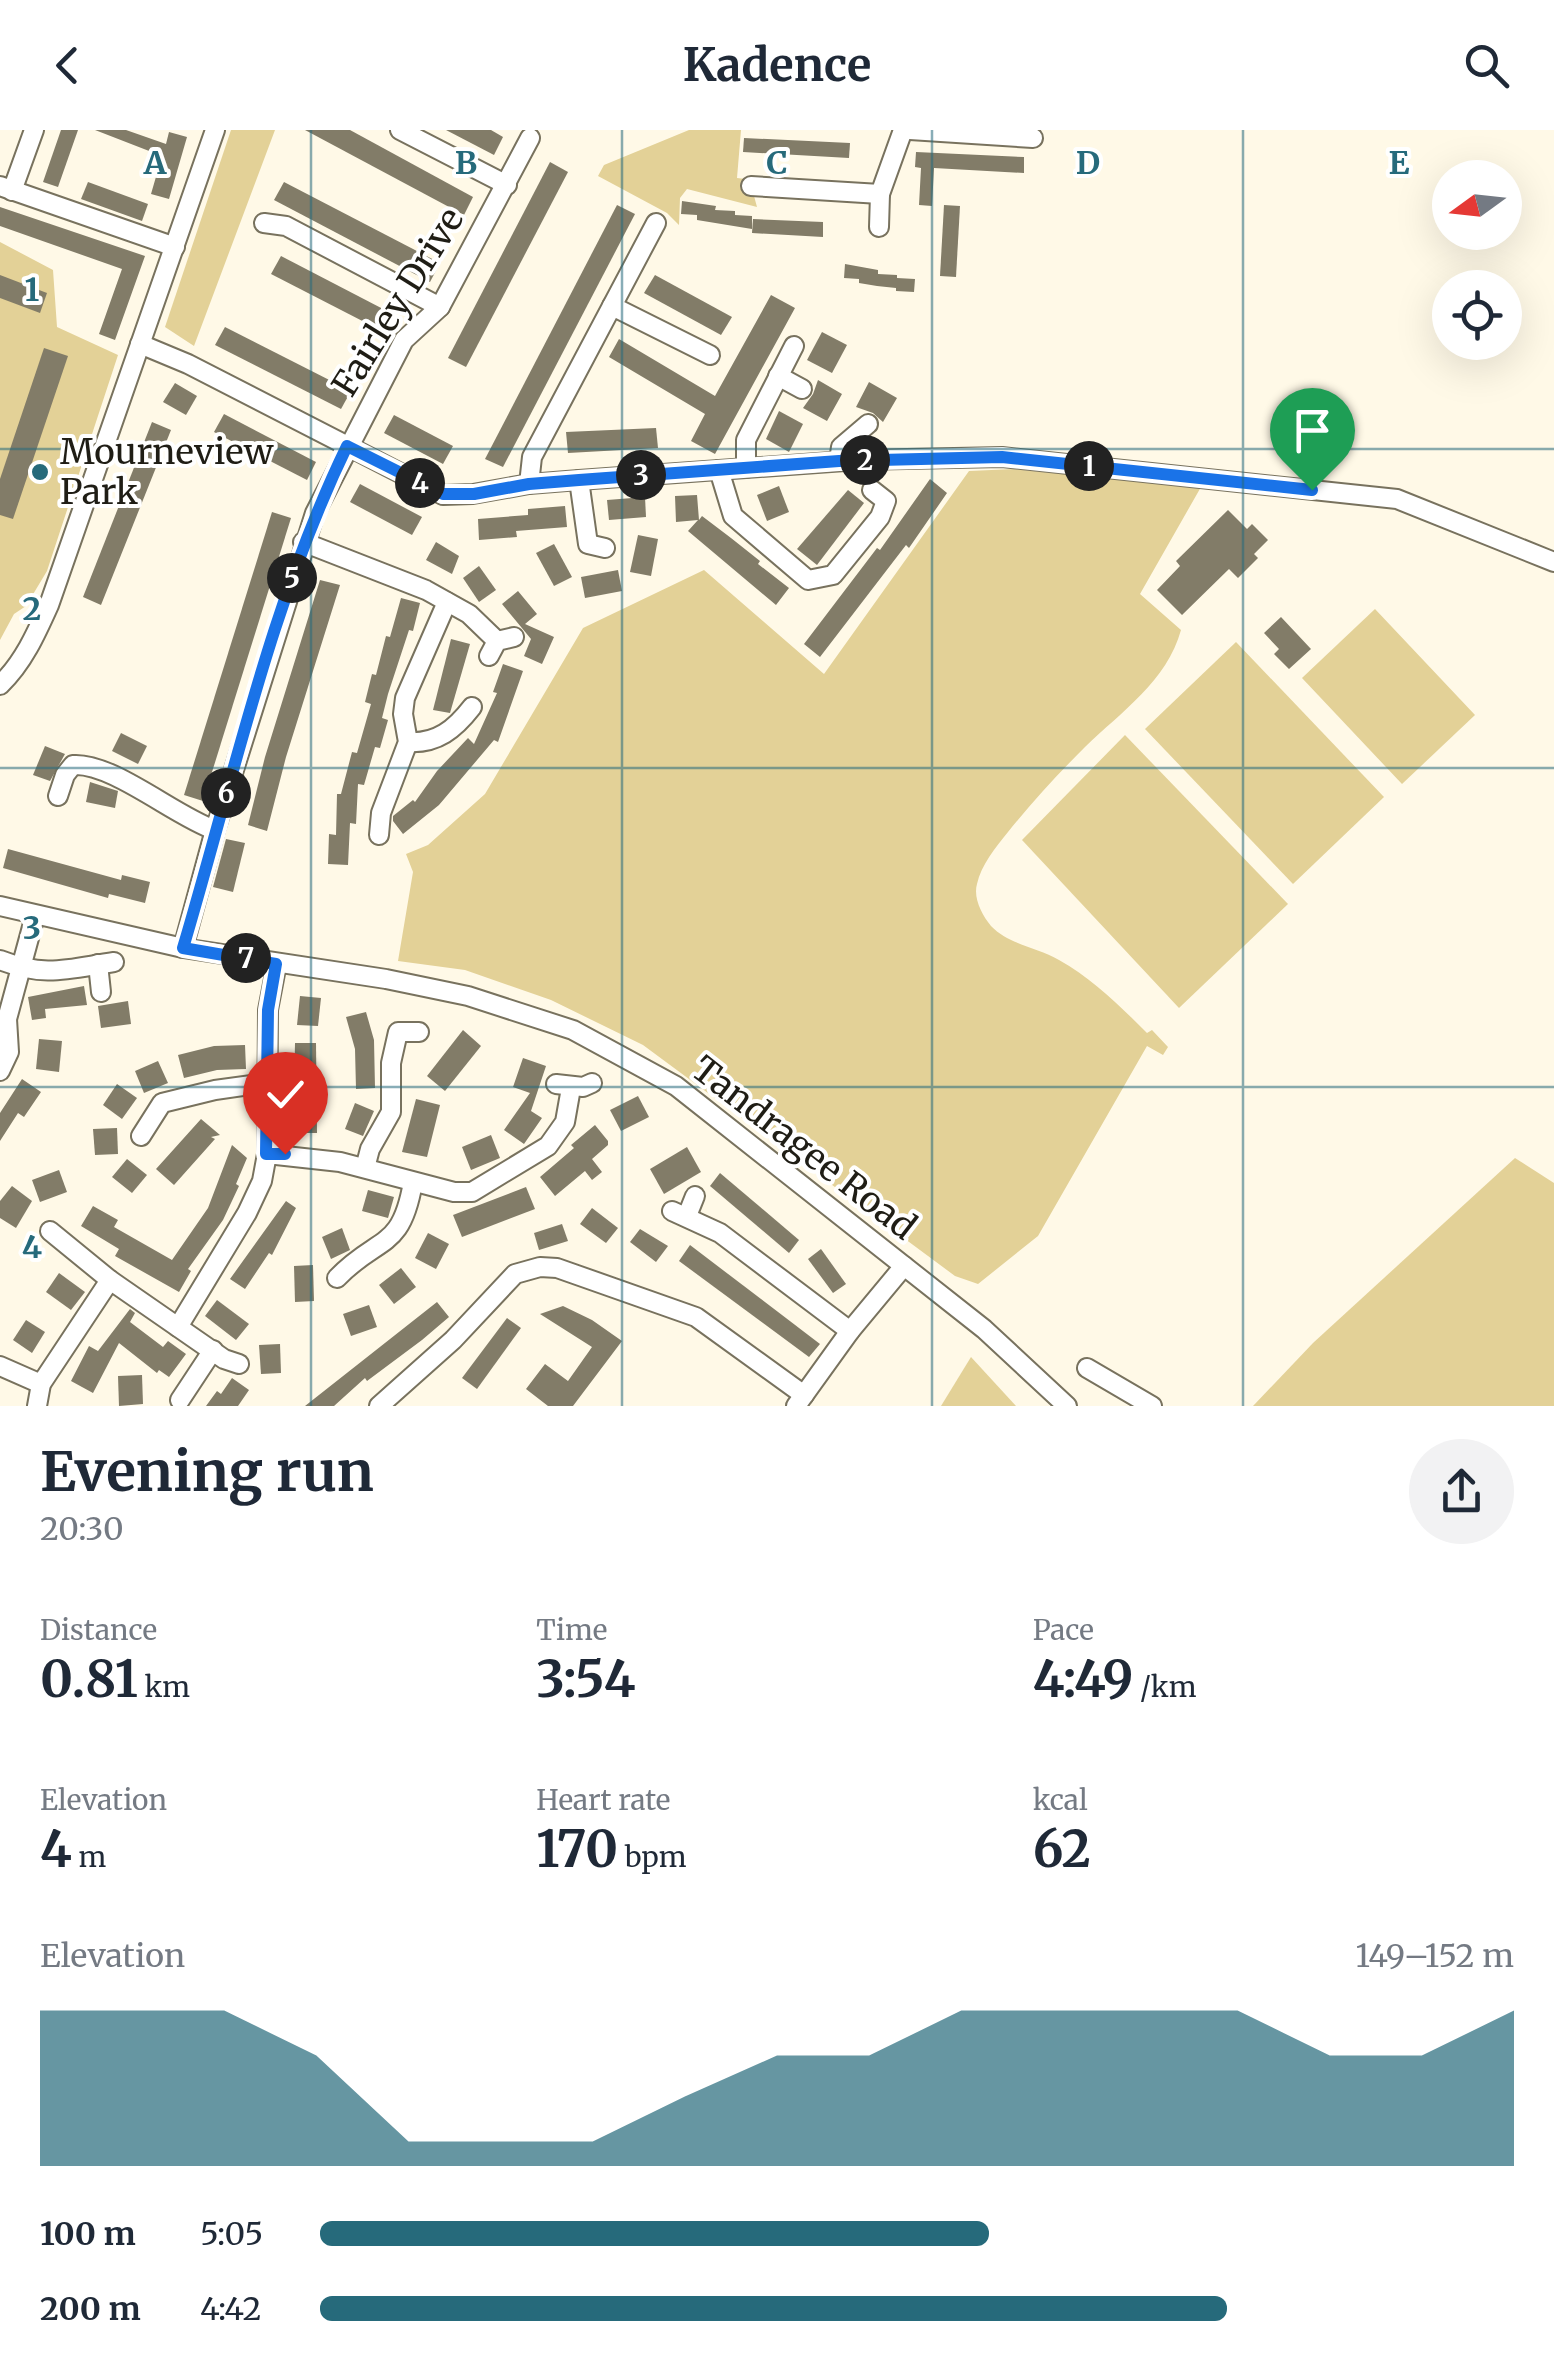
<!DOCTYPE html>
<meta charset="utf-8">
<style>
:root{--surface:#fff;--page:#f2f2f3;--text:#1f2937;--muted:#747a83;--accent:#266a7b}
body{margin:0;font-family:Merriweather,serif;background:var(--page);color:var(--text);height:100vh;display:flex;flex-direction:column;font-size:38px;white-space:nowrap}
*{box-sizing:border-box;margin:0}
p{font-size:32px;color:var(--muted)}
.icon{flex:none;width:55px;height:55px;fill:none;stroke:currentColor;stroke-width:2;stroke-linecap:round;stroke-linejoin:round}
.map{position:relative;height:1276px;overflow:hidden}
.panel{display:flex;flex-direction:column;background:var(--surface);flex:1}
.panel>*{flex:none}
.needle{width:65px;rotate:255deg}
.controls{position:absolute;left:1432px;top:30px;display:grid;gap:20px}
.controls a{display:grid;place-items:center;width:90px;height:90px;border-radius:50%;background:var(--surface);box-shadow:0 10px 40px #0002;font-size:50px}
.pin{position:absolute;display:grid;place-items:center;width:85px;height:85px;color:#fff;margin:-102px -42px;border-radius:50% 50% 50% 0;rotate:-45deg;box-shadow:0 0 10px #0007}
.pin .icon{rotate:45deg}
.km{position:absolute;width:50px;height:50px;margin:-25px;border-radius:50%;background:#222;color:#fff;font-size:28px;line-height:50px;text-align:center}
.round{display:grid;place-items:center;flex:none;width:105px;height:105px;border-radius:52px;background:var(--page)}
.head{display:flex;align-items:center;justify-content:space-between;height:170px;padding:0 40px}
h1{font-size:55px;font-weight:700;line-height:75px}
.metrics{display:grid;grid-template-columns:repeat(3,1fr);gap:15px;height:170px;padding:10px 40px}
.metrics div{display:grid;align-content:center}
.metrics b{font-size:50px;font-weight:700}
.metrics small{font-size:28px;font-weight:400}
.metrics p{font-size:28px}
.chart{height:280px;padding:20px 40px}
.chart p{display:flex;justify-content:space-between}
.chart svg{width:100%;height:180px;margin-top:10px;fill:var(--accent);opacity:.7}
ul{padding:0 40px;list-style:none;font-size:32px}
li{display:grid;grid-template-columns:160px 120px 1fr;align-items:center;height:75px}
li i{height:25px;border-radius:12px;background:var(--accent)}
header{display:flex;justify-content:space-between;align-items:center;height:130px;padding:0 40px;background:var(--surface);font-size:45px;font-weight:700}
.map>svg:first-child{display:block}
.green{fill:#e3d197}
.building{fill:#827c68}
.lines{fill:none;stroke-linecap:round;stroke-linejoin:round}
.minor-casing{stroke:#78725e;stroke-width:22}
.minor{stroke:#fff;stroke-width:18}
.route-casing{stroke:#fff;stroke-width:20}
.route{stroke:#1a73e8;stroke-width:12}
.grid{fill:none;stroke:#266a7b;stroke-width:2.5;stroke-opacity:0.55}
.poi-dot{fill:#266a7b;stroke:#fff;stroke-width:4}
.labels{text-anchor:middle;stroke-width:8;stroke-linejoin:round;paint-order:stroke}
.street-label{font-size:35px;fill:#1f1d15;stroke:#fff}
.poi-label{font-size:35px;fill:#1f1d15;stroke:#fff;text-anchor:start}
.grid-label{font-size:32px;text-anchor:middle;font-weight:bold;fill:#266a7b;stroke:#fff;stroke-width:8;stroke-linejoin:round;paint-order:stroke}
</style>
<header><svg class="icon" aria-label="back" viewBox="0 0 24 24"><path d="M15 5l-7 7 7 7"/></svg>Kadence<svg class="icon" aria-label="search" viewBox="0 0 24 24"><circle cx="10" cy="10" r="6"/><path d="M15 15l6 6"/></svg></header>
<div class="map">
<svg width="1554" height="1276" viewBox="0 0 1554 1276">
<rect width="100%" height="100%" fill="#fff9e7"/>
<!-- green -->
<g class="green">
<path d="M231,0h44l-81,216 -29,-19z"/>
<path d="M689,0h52l-4,48 9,1 -1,13 9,4 3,11 -70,-18 -7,9 -1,27 -12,-12 -69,-37 6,-11z"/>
<path d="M0,112l53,28 4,57 61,28 -71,216 -21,35 -12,8 -14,26z"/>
<path d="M1014,339l187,18 -61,107 41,36c-14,51 -60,82 -96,117 -27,27 -53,55 -77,85 -12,15 -27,33 -31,52 -4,14 5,31 14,42 18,19 46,21 68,34 34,19 61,46 88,73l5,-3 16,17 -5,8 -16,-9 -109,190 -60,48 -23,-8 -312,-231 -92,-45 -86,-30 -67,-9 15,-89 -7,-18 22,-9 57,-51 98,-166 121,-58 120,104 145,-203z"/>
<path d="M1375,479l100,106 -73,69 -100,-106z"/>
<path d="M1236,512l148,155 -91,87 -148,-155z"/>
<path d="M1125,605l163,169 -109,104 -157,-168z"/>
<path d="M1515,1028l39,25v223h-301l60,-63z"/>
<path d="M971,1227l45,49h-75z"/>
</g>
<!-- building -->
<g class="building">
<path d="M61,0h17l-20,57 -15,-5z"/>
<path d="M95,0h31l40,14 3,-12 18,5 -18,62 -18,-5 11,-38z"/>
<path d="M305,0h45l123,67 -9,18z"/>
<path d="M446,0h45l12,7 -9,18z"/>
<path d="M744,8l106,5 -1,15 -106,-6z"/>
<path d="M916,22l108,5v16l-90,-5 -2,38 -13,-1 2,-37 -6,-1z"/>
<path d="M550,32l18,10 -102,195 -18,-9z"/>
<path d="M88,52l60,22 -6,17 -61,-22z"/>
<path d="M284,52l156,81 -10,19 -156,-82z"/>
<path d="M682,71l34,5 -1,4 20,1v4l17,1v13l-55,-9v-10v5l-16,-1z"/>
<path d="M617,75l18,9 -132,253 -18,-8z"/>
<path d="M944,75l16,1 -4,71 -16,-1z"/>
<path d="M0,77l145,49 -30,84 -16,-6 23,-65 -122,-43z"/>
<path d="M753,89l70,3v15l-71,-4z"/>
<path d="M281,126l104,54 -9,18 -105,-54z"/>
<path d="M845,134l33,6v4l19,1v10v-7l18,1 -1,13 -18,-1v-3l-19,-2 -18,-3v-4l-15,-1z"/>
<path d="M0,145l47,18 -7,20 -40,-15z"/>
<path d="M655,145l77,42 -11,18 -77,-42z"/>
<path d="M771,165l24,13 -80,146 -24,-13 14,-27 -96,-57 10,-18 96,57z"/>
<path d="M225,197l126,64 -10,18 -126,-64z"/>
<path d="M822,202l25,13 -15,28 -25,-13z"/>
<path d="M44,218l24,8 -55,163 -13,-4v-36z"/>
<path d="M818,250l24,14 -15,27 -24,-13 10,-14z"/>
<path d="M869,252l28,16 -14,24 -10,-9 -17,-6z"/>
<path d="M175,253l22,13 -11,19 -23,-13z"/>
<path d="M779,281l24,13 -14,28 -23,-13z"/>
<path d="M224,284l92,48 -9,18 -93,-48z"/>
<path d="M394,285l59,31 -10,18 -59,-31z"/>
<path d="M152,292l19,8 -70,175 -18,-8z"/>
<path d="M656,298l2,20 -90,5 -2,-21z"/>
<path d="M930,349l17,14 -38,55 -3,-3 -86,112 -16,-13 73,-96 3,2z"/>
<path d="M360,354l62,33 -10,18 -62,-33z"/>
<path d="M779,356l10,26 -22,9 -10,-26z"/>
<path d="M848,360l16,13 -47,62 -20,-16z"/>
<path d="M697,365l2,25 3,-4 29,22 29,23 -2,3 31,24 -13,17 -88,-74 10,-11 -22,2 -1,-26z"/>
<path d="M645,367l1,20 -37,3 -2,-20z"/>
<path d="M565,376l2,21 -51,4 1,6 -38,3 -1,-21 50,-4v-6z"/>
<path d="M1228,380l19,19 5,-5 16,16 -14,14 4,4 -20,20 -9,-9 -47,46 -25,-25 23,-24 -4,-5z"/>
<path d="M272,382l19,6 -88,283 -19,-6z"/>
<path d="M638,405l20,4 -7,37 -21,-4z"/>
<path d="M436,412l23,14 -7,18 -26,-14z"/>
<path d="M554,414l18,33 -18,9 -18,-33z"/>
<path d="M479,436l17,24 -17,12 -16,-24z"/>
<path d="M618,440l4,21 -37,7 -4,-21z"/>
<path d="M320,450l20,5 -54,172 -19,74 -19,-6 17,-68z"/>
<path d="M518,461l19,23 -12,10 29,13 -12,27 -18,-8 7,-17 -29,-35z"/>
<path d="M401,468l19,5 -7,28 -4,-1 -21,64 -6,24 6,2 -8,28 -5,-1 -11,38 -6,-1 -2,40 -6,-1 -2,42 -20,-1 1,-30 7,1 1,-41h4l11,-42 5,1 14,-49 -6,-2 7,-28 4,1 10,-39 4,1z"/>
<path d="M1281,487l30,32 -22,20 -15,-15 5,-5 -15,-16z"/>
<path d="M451,509l19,5 -20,69 -17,-3z"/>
<path d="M503,534l20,7 -25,71 -4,-2 -55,65 -36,29 -10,-13v-5l20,-16 2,2 22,-31 31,-33 6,6 23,-51 -4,-1z"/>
<path d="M121,603l26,13 -9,18 -26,-13z"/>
<path d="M45,616l20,8 -15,27 -17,-6z"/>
<path d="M90,652l28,9 -3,17 -29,-6z"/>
<path d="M226,709l19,4 -12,49 -20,-5z"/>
<path d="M8,719l113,31 1,-5 28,7 -5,21 -36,-9 -1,4 -105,-30z"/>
<path d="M84,856l3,19 -42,4 1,9 -14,2 -4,-23z"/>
<path d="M300,866l21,2 -3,28 -21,-1z"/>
<path d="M128,871l3,23 -30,4 -3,-22z"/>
<path d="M366,882l8,28 1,48 -19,1 -1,-40 -9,-32z"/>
<path d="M463,900l18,16 -36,45 -18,-15z"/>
<path d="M39,909l23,2 -3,31 -23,-3z"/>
<path d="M295,913h21l1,90h-24z"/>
<path d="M245,915l1,24 -29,1 -33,8 -6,-23 36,-9z"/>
<path d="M523,928l23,8 -15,45 11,7 -18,26 -20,-14 26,-37 -17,-6z"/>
<path d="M158,931l10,22 -24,10 -9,-22z"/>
<path d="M22,949l19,13 -17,25 -6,-4 -18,28v-28z"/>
<path d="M117,954l20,14 -15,21 -19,-14z"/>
<path d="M638,966l11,21 -28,14 -11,-21z"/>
<path d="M416,969l24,6 -13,52 -25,-5z"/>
<path d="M355,973l19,8 -11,25 -18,-7z"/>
<path d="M201,989l19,16 -9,2 4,2 -41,46 -18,-16z"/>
<path d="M595,995l13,16v4l-16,14 10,13 -10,8 -7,-9 -30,25 -15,-19 34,-29 -3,-3z"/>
<path d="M117,998l1,26 -23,1 -2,-26z"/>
<path d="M491,1005l9,23 -29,12 -9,-23z"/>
<path d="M232,1015l15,13 -11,26 3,2 -16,34 -35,49 3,2 -12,21 -64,-36 4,-7 -38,-23 12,-20 25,14 -4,7 58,33 36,-52z"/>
<path d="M687,1017l14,25 -37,22 -14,-25z"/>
<path d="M127,1029l20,16 -15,18 -20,-16z"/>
<path d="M59,1040l8,22 -27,10 -8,-22z"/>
<path d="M720,1043l79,67 -10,13 -79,-67z"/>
<path d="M12,1056l20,15 -16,27 -16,-10v-17z"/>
<path d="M526,1057l9,22 -73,28 -9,-22z"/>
<path d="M368,1060l26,7 -6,21 -26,-7z"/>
<path d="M286,1071l10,7 -24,47 -3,-2 -24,36 -15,-10z"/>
<path d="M592,1078l26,20 -12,15 -26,-19z"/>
<path d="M562,1094l6,17 -29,9 -5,-17z"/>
<path d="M342,1098l8,22 -19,9 -9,-22z"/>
<path d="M640,1099l28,17 -12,16 -26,-20z"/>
<path d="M428,1103l21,11 -13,25 -21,-11z"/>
<path d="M690,1115l130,99 -11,13 -130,-96z"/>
<path d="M821,1119l25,35 -13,9 -25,-34z"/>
<path d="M313,1135l1,36 -19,1 -1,-36z"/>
<path d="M401,1138l15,19 -22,17 -15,-19z"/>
<path d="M59,1143l26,19 -14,18 -25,-18z"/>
<path d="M217,1170l32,24 -13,16 -31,-24z"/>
<path d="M437,1172l12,15 -27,23 -55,41 -2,-3 -31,28h-29z"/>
<path d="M369,1175l8,22 -26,9 -8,-22z"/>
<path d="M563,1176l29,14 30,21 -49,65h-25l-22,-17 19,-25 23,17 24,-34 -52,-33z"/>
<path d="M130,1179l5,4 -5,9 33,25 5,-6 18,13 -17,23 -10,-7 -2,3 -38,-30 -26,50 -22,-12 18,-35 9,5z"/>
<path d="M507,1188l14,10 -44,61 -15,-11z"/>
<path d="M26,1190l19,12 -13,21 -19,-13z"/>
<path d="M280,1214l1,29 -20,1 -2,-29z"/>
<path d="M142,1245l1,29 -24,2 -1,-30z"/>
<path d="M232,1248l17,12 -11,16h-32l11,-15 4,3z"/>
</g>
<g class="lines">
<defs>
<g id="minor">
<path d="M400,0l107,55"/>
<path d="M910,0l123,8"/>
<path d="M0,56l175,61"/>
<path d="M751,56l129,8 23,-64"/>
<path d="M12,61l22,-61"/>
<path d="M264,93l22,3 154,81"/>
<path d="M879,97l1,-33"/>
<path d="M612,176l98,49"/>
<path d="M140,214l48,20 255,131 30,-1 56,-10 50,-4 280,-20 143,-3 395,42 157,63"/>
<path d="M778,246l24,13"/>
<path d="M839,331l2,-14 27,-23"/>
<path d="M746,338v-28l48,-94"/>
<path d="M719,340l14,46 75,64 25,-5 47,-58 6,-16 -14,-11"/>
<path d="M579,350l9,64 17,4"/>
<path d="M529,354l3,-27 124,-234"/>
<path d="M303,412l123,48 43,24 28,27"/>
<path d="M489,526l8,-15 17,-4"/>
<path d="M0,555c23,-22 36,-51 49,-80l166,-475"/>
<path d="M408,612c29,2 47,-13 64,-35"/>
<path d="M58,666l7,-21 8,-10c39,-3 103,52 142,65l100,-317 89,-173 36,-33 90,-169"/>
<path d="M379,705l2,-22 27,-71 -5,-28 2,-16 42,-96"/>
<path d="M0,776l183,42 203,31 82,17 105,34 103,56 308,243 83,77"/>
<path d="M183,818l32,-118"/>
<path d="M0,830c46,18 67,9 114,2"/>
<path d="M98,834l3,28"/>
<path d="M0,941l9,-19 -2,-33 28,-103"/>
<path d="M556,954l27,3 9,-4"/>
<path d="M141,1006l21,-33 53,-13 50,-7"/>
<path d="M267,1024l73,8 114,30h18l76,-46 17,-24 6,-34"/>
<path d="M365,1038l5,-19 21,-37v-49l7,-31h21"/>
<path d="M672,1081l48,22 130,98"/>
<path d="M687,1086l8,-20"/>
<path d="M50,1101l60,49 114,79 15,5"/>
<path d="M337,1148c41,-43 64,-26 76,-96"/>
<path d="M178,1197l69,-114 15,-32 5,-27 1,-144 9,-47"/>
<path d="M0,1236l41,18"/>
<path d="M1087,1238l65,38"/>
<path d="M180,1270l33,-50"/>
<path d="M37,1276l4,-22 69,-104"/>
<path d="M379,1276l74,-66 62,-66 25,-7 17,1 139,49 108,78"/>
<path d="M796,1276l54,-75 54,-65"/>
</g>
</defs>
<!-- minor casing -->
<use href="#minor" class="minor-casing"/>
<!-- minor -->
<use href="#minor" class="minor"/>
</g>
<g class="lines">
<defs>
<path id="route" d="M285,1024h-19l2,-144 8,-46 -93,-16c50,-168 87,-343 164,-502l96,48h31l55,-10 50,-4 260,-19 163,-4 310,33"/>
</defs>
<!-- route casing -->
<use href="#route" class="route-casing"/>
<!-- route -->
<use href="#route" class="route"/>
</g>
<!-- grid -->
<path class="grid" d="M311,0v1276M622,0v1276M932,0v1276M1243,0v1276M0,319h1554M0,638h1554M0,957h1554"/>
<!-- markers -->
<circle class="poi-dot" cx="40" cy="342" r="10"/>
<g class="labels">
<!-- street labels -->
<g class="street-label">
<text transform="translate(398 172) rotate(-58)" y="12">Fairley Drive</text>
<text transform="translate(804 1018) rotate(38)" y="12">Tandragee Road</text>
</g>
<!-- poi labels -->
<g class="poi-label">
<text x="60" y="334">Mourneview<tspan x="60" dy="40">Park</tspan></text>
</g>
</g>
<g class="grid-label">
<text x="155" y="44">A</text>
<text x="466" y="44">B</text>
<text x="777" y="44">C</text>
<text x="1088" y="44">D</text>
<text x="1399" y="44">E</text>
<text x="32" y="171">1</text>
<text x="32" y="490">2</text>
<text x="32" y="809">3</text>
<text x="32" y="1128">4</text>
</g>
</svg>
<div class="controls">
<a><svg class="needle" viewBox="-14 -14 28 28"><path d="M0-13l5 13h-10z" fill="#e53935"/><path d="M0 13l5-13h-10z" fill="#747a83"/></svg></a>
<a><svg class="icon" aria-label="locate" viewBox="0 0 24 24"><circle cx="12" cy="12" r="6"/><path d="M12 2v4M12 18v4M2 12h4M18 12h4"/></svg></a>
</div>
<div class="pin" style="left:1312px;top:360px;background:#1e9e55"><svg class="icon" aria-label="arrive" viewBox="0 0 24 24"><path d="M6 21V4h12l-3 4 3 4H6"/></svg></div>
<div class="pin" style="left:285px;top:1024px;background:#d93025"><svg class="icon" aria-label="check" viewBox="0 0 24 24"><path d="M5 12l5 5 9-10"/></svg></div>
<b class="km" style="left:1089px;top:336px">1</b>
<b class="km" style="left:865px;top:330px">2</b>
<b class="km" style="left:641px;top:345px">3</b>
<b class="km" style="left:420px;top:353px">4</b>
<b class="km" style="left:292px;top:448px">5</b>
<b class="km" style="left:226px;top:663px">6</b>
<b class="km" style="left:246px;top:828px">7</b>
</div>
<section class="panel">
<div class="head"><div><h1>Evening run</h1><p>20:30</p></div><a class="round"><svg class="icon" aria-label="share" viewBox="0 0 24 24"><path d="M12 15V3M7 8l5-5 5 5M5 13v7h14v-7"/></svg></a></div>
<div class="metrics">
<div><p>Distance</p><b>0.81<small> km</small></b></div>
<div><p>Time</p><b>3:54</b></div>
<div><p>Pace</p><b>4:49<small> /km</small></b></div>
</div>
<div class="metrics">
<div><p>Elevation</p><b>4<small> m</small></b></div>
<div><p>Heart rate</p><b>170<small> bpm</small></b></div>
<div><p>kcal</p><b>62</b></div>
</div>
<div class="chart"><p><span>Elevation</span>149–152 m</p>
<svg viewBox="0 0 160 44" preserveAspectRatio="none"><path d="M0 44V6L10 6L20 6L30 17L40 38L50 38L60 38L70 27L80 17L90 17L100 6L110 6L120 6L130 6L140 17L150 17L160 6V44z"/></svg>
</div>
<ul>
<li><b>100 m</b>5:05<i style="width:56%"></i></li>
<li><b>200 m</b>4:42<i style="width:76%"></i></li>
</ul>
</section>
